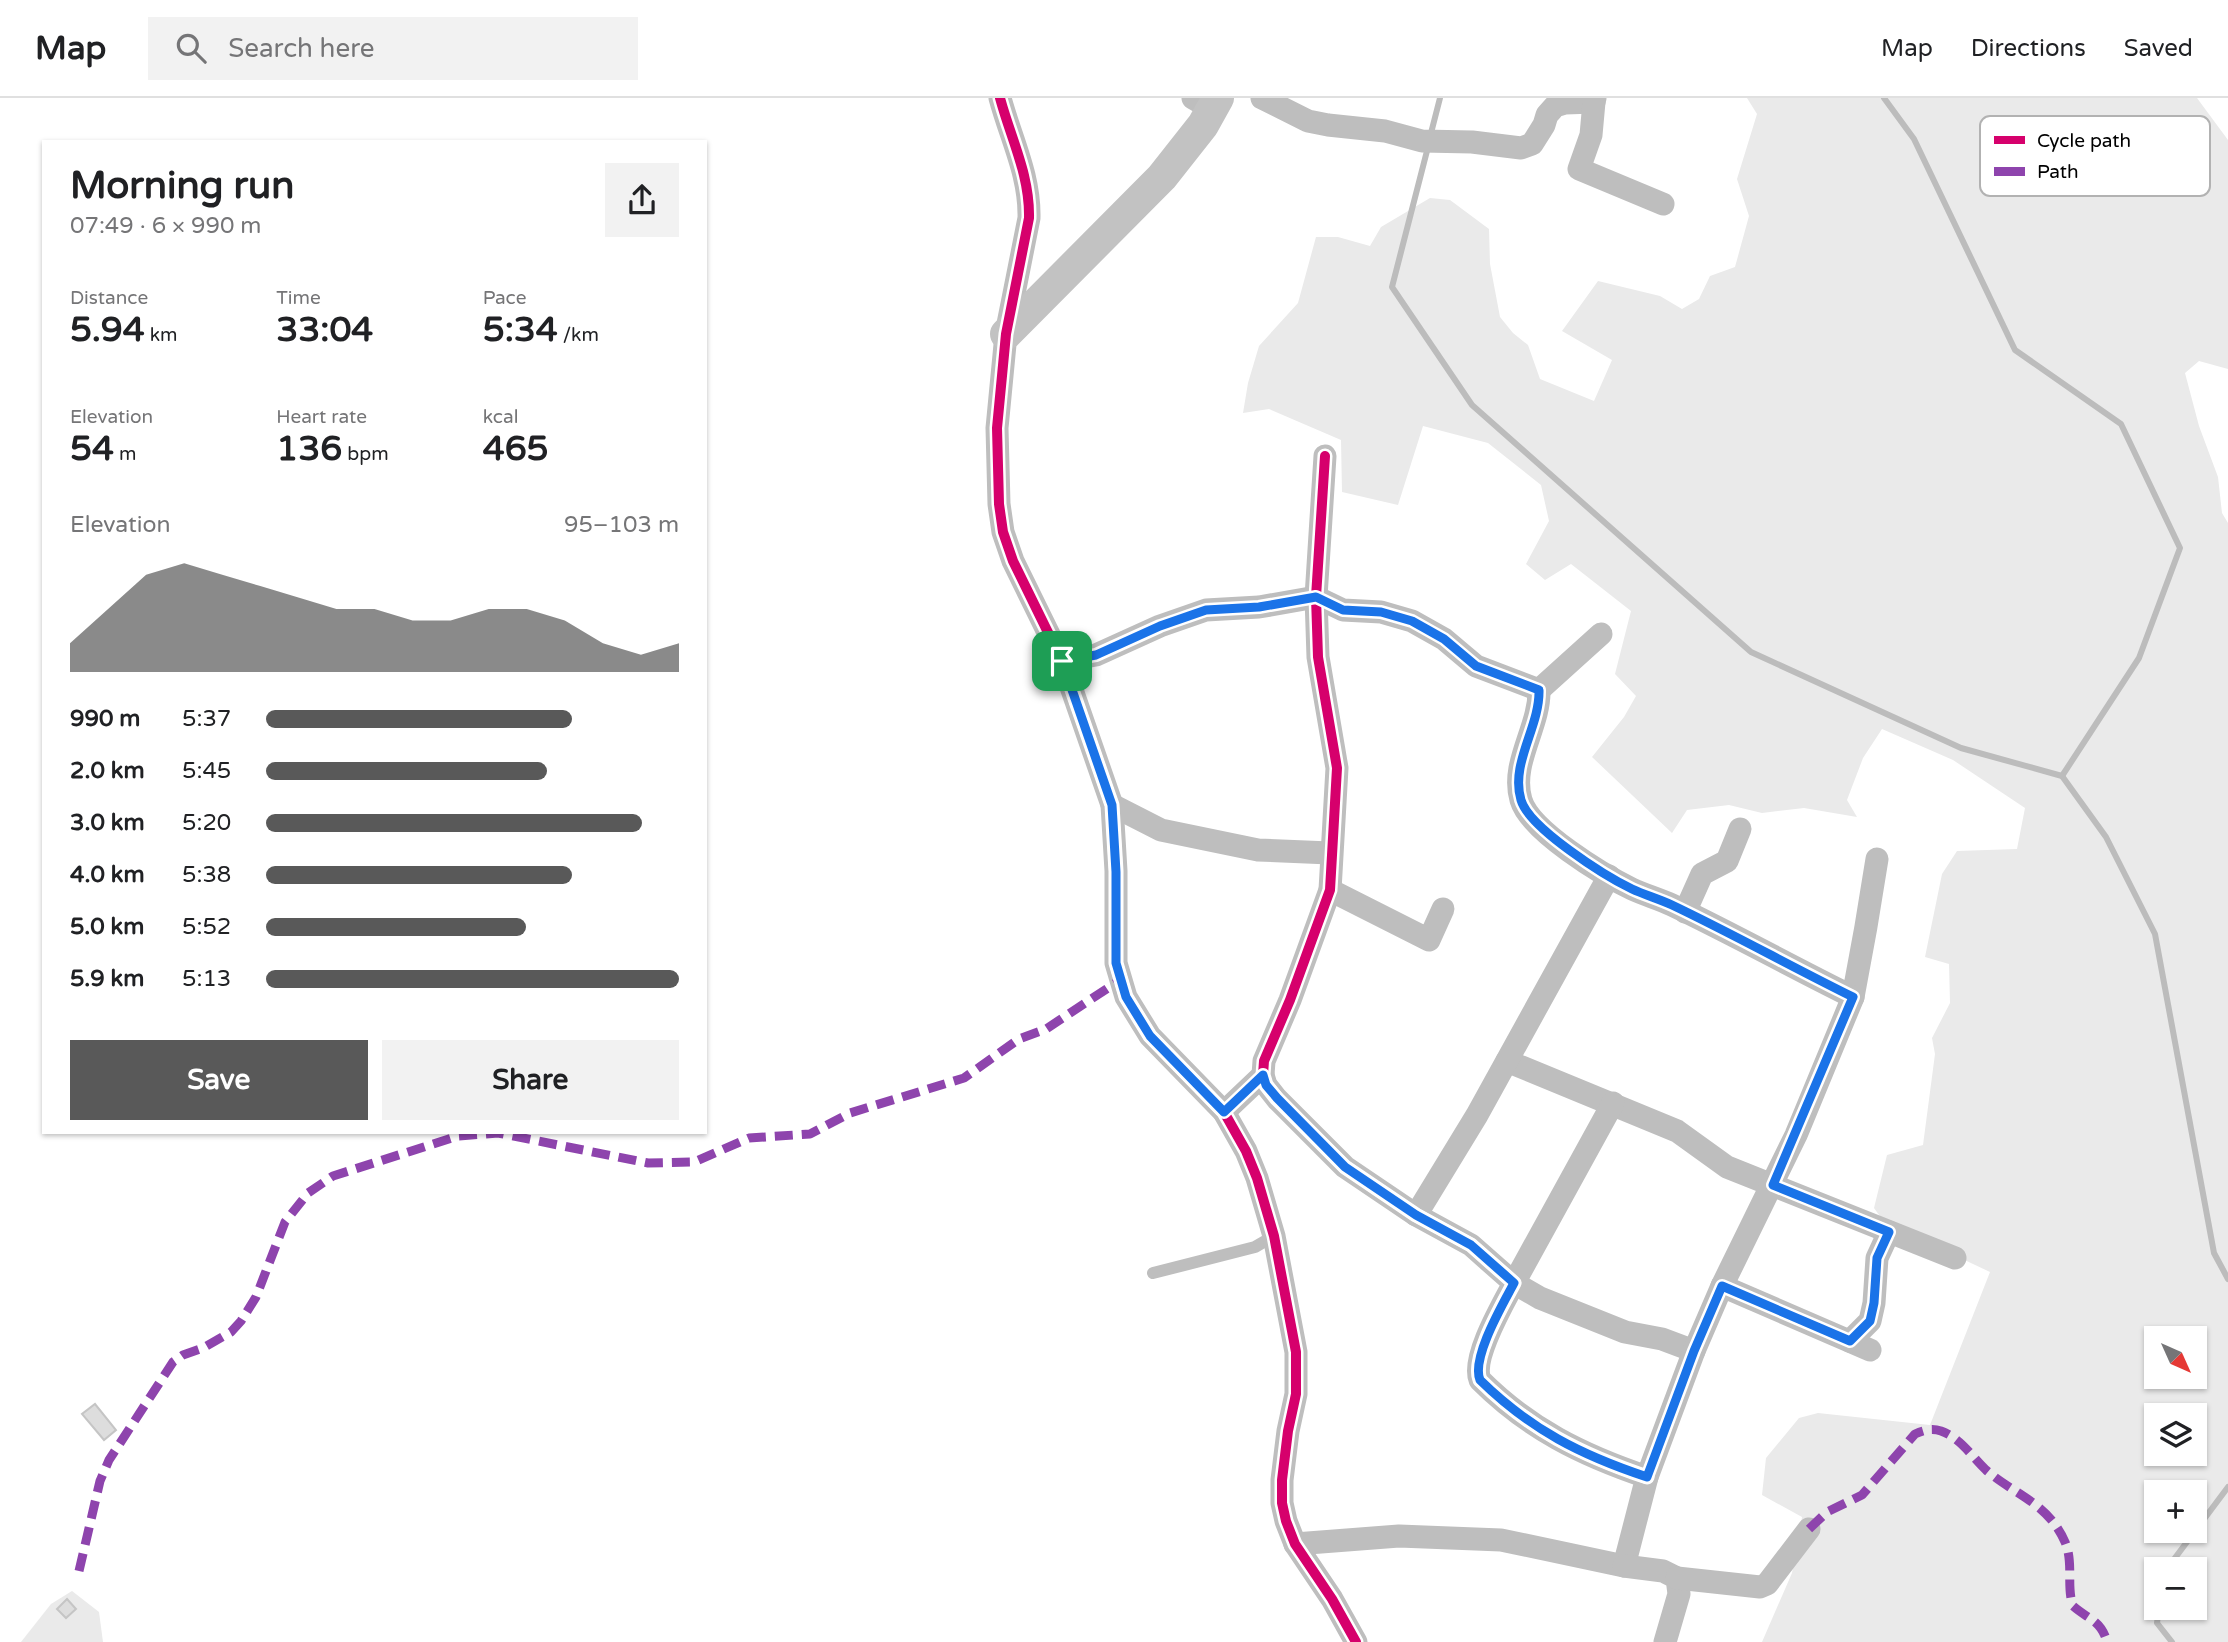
<!DOCTYPE html>
<meta charset="utf-8">
<style>
:root{--surface:#fff;--page:#f2f2f2;--text:#202124;--muted:#757577;--line:#e0e0e0;--accent:#595959}
body{margin:0;font-family:"Varela Round",sans-serif;background:var(--page);color:var(--text);height:100vh;display:flex;flex-direction:column;font-size:26px;white-space:nowrap}
*{box-sizing:border-box;margin:0}
p{font-size:23px;color:var(--muted)}
.icon{flex:none;width:38px;height:38px;fill:none;stroke:currentColor;stroke-width:2;stroke-linecap:round;stroke-linejoin:round}
.map{position:relative;flex:1;overflow:hidden}
.side{position:absolute;left:42px;top:42px;width:665px;height:994px;display:flex;flex-direction:column;background:var(--surface);border-radius:0px;box-shadow:0 2px 5px #0004}
.side>*{flex:none}
.needle{width:46px;rotate:135deg}
.buttons{position:absolute;left:2144px;top:1228px;display:grid;gap:14px}
.buttons a{display:grid;place-items:center;width:63px;height:63px;border-radius:0px;background:var(--surface);box-shadow:0 2px 5px #0004;font-size:35px}
.pin{position:absolute;display:grid;place-items:center;width:60px;height:60px;color:#fff;margin:-30px;border-radius:14px;box-shadow:0 4px 10px #0006}
.round{display:grid;place-items:center;flex:none;width:74px;height:74px;border-radius:0px;background:var(--page)}
.head{display:flex;align-items:center;justify-content:space-between;height:119px;padding:0 28px}
h1{font-size:38px;font-weight:800;line-height:52px}
.figures{display:grid;grid-template-columns:repeat(3,1fr);gap:10px;height:119px;padding:7px 28px}
.figures div{display:grid;align-content:center}
.figures b{font-size:35px;font-weight:800}
.figures small{font-size:19px;font-weight:400}
.figures p{font-size:19px}
.chart{height:196px;padding:14px 28px}
.chart p{display:flex;justify-content:space-between}
.chart svg{width:100%;height:126px;margin-top:7px;fill:var(--accent);opacity:.7}
.primary-button{display:flex;gap:14px;margin-top:auto;padding:14px 28px}
.primary-button a{flex:1;height:80px;border-radius:0px;background:var(--accent);color:#fff;font-size:28px;font-weight:800;line-height:80px;text-align:center}
.primary-button a+a{background:var(--page);color:var(--text)}
ul{padding:0 28px;list-style:none;font-size:23px}
li{display:grid;grid-template-columns:112px 84px 1fr;align-items:center;height:52px}
li i{height:18px;border-radius:9px;background:var(--accent)}
header{display:flex;align-items:center;gap:42px;box-sizing:border-box;height:98px;padding:0 35px;background:var(--surface);border-bottom:2px solid var(--line)}
header strong{font-size:33px}
nav{display:flex;gap:38px;margin-inline-start:auto;font-size:24px}
.search{width:490px;height:63px;background:var(--page);display:flex;align-items:center;gap:18px;box-sizing:border-box;padding:0 24px;border-radius:0px;color:var(--muted);font-size:26px}
.map>svg:first-child{display:block}
.green{fill:#eaeaea;fill-rule:evenodd}
.lines{fill:none;stroke-linecap:round;stroke-linejoin:round}
.stream{stroke:#bcbcbc;stroke-width:6}
.building{fill:#ddd;stroke:#c5c5c5;stroke-width:2}
.lane{stroke:#bebebe;stroke-width:12}
.street{stroke:#bebebe;stroke-width:23}
.secondary{stroke:#c2c2c2;stroke-width:32}
.quiet{stroke:#8e44ad;stroke-width:9;stroke-dasharray:18 9;stroke-linecap:butt}
.cycleway-casing{stroke:#fff;stroke-width:15}
.cycleway{stroke:#d6006c;stroke-width:10}
.route-casing{stroke:#fff;stroke-width:14}
.route{stroke:#1a73e8;stroke-width:9}
.key{fill:#fff;stroke:#b2b2b2;stroke-width:2}
.key-label{font-size:19px;fill:#000}
</style>
<header>
<strong>Map</strong>
<div class="search"><svg class="icon" aria-label="search" viewBox="0 0 24 24"><circle cx="10" cy="10" r="6"/><path d="M15 15l6 6"/></svg>Search here</div>
<nav><a>Map</a><a>Directions</a><a>Saved</a></nav>
</header>
<div class="map">
<svg width="2228" height="1544" viewBox="0 0 2228 1544">
<rect width="100%" height="100%" fill="#fff"/>
<!-- green -->
<g class="green">
<path d="M1747,0h450l31,42v229l-29,-8 -14,12 14,53 19,51 4,36 6,10v1119h-466l30,-69 10,-56 -40,-22 4,-37 33,-40 19,-5 112,12 60,-153 -106,-50 -10,-14 13,-53 36,-10 12,-91 -3,-16 18,-35 -1,-39 -24,-7 17,-83 15,-23 60,-2 8,-41 -72,-48 -71,-31 -19,29 -16,42 10,17 -53,-9 -42,5 -33,-8 -42,5 -15,23 -80,-76 32,-40 12,-21 -21,-22 16,-63 -60,-47 -26,16 -19,-16 23,-43 -8,-36 -53,-42 -65,-17 -25,79 -56,-13 -1,-52 -72,-31 -26,4 5,-30 11,-37 39,-43 18,-66h22l32,9 11,-19 49,-29 20,2 39,29 1,35 10,53 13,16 15,12 12,34 54,22 18,-41 -50,-29 36,-50 62,15 22,13 17,-10 11,-23 25,-9 14,-51 -12,-37 20,-65zM2156,1241h38v38h-38zM2156,1318h38v38h-38zM2156,1395h38v38h-38zM2156,1472h38v38h-38z"/>
<path d="M72,1493l27,21 4,30h-82l30,-38z"/>
</g>
<g class="lines">
<!-- stream -->
<g class="stream">
<path d="M1884,0l30,41 101,211 106,74 59,124 -41,110 -77,118"/>
<path d="M1430,39l10,-39"/>
<path d="M1428,49l-36,140 80,118 279,247 210,96 101,28 44,61 49,97 59,319 14,26"/>
<path d="M2166,1472l62,-83"/>
<path d="M2159,1510l-2,15 15,19"/>
</g>
</g>
<!-- building -->
<g class="building">
<path d="M95,1306l21,26 -12,10 -22,-26z"/>
<path d="M67,1501l9,10 -10,9 -9,-9z"/>
</g>
<g class="lines">
<!-- lane -->
<path class="lane" d="M1153,1175l102,-26 19,-11"/>
<!-- street -->
<g class="street">
<path d="M1000,0c11,41 30,77 29,120l-23,116 -9,94 2,76 4,28 10,29 49,100 50,144 4,66v92l10,34 24,39 74,76 22,39 11,27 17,58 22,116v42l-8,37 -6,49v23l4,18 9,23 37,55 24,43"/>
<path d="M1193,0l19,11"/>
<path d="M1262,0l46,23 20,4 57,6 37,10 50,1 49,6 11,-4 12,-19 3,-10 8,-9 10,-3 29,-1 1,-4"/>
<path d="M1594,4l-3,33 -12,34 84,35"/>
<path d="M1325,358l-9,141 2,60 19,111 -7,122 -40,110 -26,61 -1,14 3,10 11,14 68,68 71,48 55,30 43,38c-11,21 -43,75 -34,97 49,49 102,75 167,97"/>
<path d="M1062,563l34,-6 64,-29 46,-16 53,-3 57,-10 27,13 38,2 31,9 32,18 32,27 63,24c1,37 -29,73 -18,110 9,31 82,75 111,89 13,6 27,10 40,16 61,29 120,62 181,92 9,-46 17,-92 24,-138"/>
<path d="M1539,592l62,-56"/>
<path d="M1112,707l49,25 97,20 72,3"/>
<path d="M1330,792l99,50 14,-31"/>
<path d="M1685,814l17,-38 25,-13 13,-32"/>
<path d="M1507,963l170,70 50,36 228,91"/>
<path d="M1613,1005l-99,180 26,15 85,34 37,7 32,12"/>
<path d="M1224,1014l39,-37"/>
<path d="M1416,1117l61,-100 132,-239"/>
<path d="M1722,1188l148,64"/>
<path d="M1850,1243l20,-20 4,-18 3,-45 12,-26"/>
<path d="M1295,1446l104,-8 102,4 123,26 23,-89 47,-126 28,-65 74,-151 57,-138"/>
<path d="M1624,1468l39,5 14,7 2,16 -14,48"/>
<path d="M1677,1480l83,9 7,-3 42,-55"/>
</g>
<!-- secondary -->
<path class="secondary" d="M1006,236l156,-157 41,-52 15,-27"/>
<!-- quiet -->
<g class="quiet">
<path d="M1809,1431l18,-17 35,-17 53,-61c9,-4 17,-6 26,-3 21,8 30,25 45,39 29,25 62,33 79,72 9,21 1,44 8,64 16,14 28,14 34,36"/>
<path d="M79,1473l21,-90 9,-21 64,-98 10,-7 20,-7 28,-16 10,-11 15,-24 29,-75 23,-29 25,-17 125,-40 40,-3 150,30 46,-1 55,-24 61,-4 40,-21 114,-35 55,-39 27,-10 74,-49"/>
</g>
<defs>
<g id="cycleway">
<path d="M1000,0c11,41 30,77 29,120l-23,116 -9,94 2,76 4,28 10,29 49,100 50,144 4,66v92l10,34 24,39 74,76 22,39 11,27 17,58 22,116v42l-8,37 -6,49v23l4,18 9,23 37,55 24,43"/>
<path d="M1325,358l-9,141 2,60 19,111 -7,122 -40,110 -26,61 -1,14 3,10 11,14 68,68 71,48 55,30 43,38c-11,21 -43,75 -34,97 49,49 102,75 167,97"/>
</g>
</defs>
<!-- cycleway casing -->
<use href="#cycleway" class="cycleway-casing"/>
<!-- cycleway -->
<use href="#cycleway" class="cycleway"/>
</g>
<g class="lines">
<defs>
<path id="route" d="M1316,499l27,13 38,2 31,9 32,18 32,27 63,24c1,37 -29,73 -18,110 8,28 84,76 111,89 13,6 27,10 40,16 61,29 120,62 181,92l-80,188 116,47 -12,26 -3,45 -4,18 -20,20 -128,-55 -28,65 -47,126c-66,-22 -116,-47 -167,-97 -9,-22 23,-76 34,-97l-43,-38 -55,-30 -71,-48 -68,-69 -11,-13 -3,-10 -39,37 -74,-76 -24,-39 -10,-34v-91l-4,-67 -50,-144 34,-6 64,-29 46,-16 53,-3z"/>
</defs>
<!-- route casing -->
<use href="#route" class="route-casing"/>
<!-- route -->
<use href="#route" class="route"/>
</g>
<!-- legend -->
<rect x="1980" y="18" width="230" height="80" rx="10" class="key"/>
<rect x="1994" y="38" width="31" height="8" fill="#d6006c"/>
<rect x="1994" y="69" width="31" height="9" fill="#8e44ad"/>
<g class="key-label">
<text x="2037" y="49">Cycle path</text>
<text x="2037" y="80">Path</text>
</g>
</svg>
<div class="buttons">
<a><svg class="needle" viewBox="-14 -14 28 28"><path d="M0-13l5 13h-10z" fill="#e53935"/><path d="M0 13l5-13h-10z" fill="#757577"/></svg></a>
<a><svg class="icon" aria-label="layers" viewBox="0 0 24 24"><path d="M12 4l9 5-9 5-9-5zM3 14l9 5 9-5"/></svg></a>
<a>+</a>
<a>−</a>
</div>
<div class="pin" style="left:1062px;top:563px;background:#1e9e55"><svg class="icon" aria-label="arrive" viewBox="0 0 24 24"><path d="M6 21V4h12l-3 4 3 4H6"/></svg></div>
<section class="side">
<div class="head"><div><h1>Morning run</h1><p>07:49 · 6 × 990 m</p></div><a class="round"><svg class="icon" aria-label="share" viewBox="0 0 24 24"><path d="M12 15V3M7 8l5-5 5 5M5 13v7h14v-7"/></svg></a></div>
<div class="figures">
<div><p>Distance</p><b>5.94<small> km</small></b></div>
<div><p>Time</p><b>33:04</b></div>
<div><p>Pace</p><b>5:34<small> /km</small></b></div>
</div>
<div class="figures">
<div><p>Elevation</p><b>54<small> m</small></b></div>
<div><p>Heart rate</p><b>136<small> bpm</small></b></div>
<div><p>kcal</p><b>465</b></div>
</div>
<div class="chart"><p><span>Elevation</span>95–103 m</p>
<svg viewBox="0 0 160 44" preserveAspectRatio="none"><path d="M0 44V34L10 22L20 10L30 6L40 10L50 14L60 18L70 22L80 22L90 26L100 26L110 22L120 22L130 26L140 34L150 38L160 34V44z"/></svg>
</div>
<ul>
<li><b>990 m</b>5:37<i style="width:74%"></i></li>
<li><b>2.0 km</b>5:45<i style="width:68%"></i></li>
<li><b>3.0 km</b>5:20<i style="width:91%"></i></li>
<li><b>4.0 km</b>5:38<i style="width:74%"></i></li>
<li><b>5.0 km</b>5:52<i style="width:63%"></i></li>
<li><b>5.9 km</b>5:13<i style="width:100%"></i></li>
</ul>
<div class="primary-button"><a>Save</a><a>Share</a></div>
</section>
</div>
